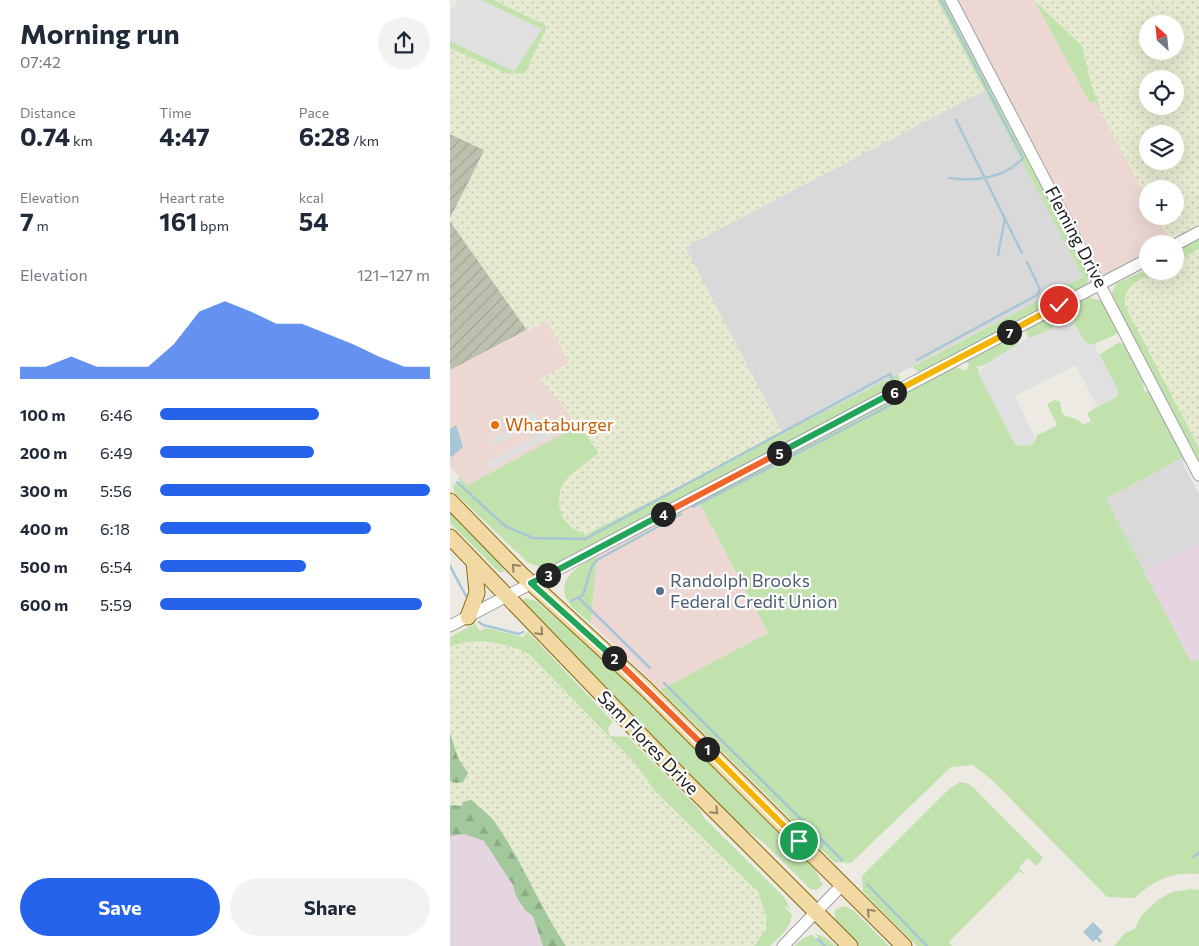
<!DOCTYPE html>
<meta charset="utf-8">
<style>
:root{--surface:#fff;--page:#f2f2f3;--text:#1f2937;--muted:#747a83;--accent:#2563eb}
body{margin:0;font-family:Commissioner,sans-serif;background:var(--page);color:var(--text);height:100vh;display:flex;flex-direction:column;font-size:19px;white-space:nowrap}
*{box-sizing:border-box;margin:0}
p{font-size:16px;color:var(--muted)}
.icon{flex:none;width:28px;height:28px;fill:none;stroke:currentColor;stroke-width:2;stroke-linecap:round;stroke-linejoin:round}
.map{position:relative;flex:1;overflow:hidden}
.details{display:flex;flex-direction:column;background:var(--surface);width:450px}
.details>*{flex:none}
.needle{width:32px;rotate:333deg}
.buttons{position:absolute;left:689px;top:15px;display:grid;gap:10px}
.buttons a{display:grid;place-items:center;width:45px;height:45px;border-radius:50%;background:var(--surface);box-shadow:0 5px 20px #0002;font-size:25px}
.pin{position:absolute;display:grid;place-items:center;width:42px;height:42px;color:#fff;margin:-21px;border:2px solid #fff;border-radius:50%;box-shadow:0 1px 5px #0007}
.km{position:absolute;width:25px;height:25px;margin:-12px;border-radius:50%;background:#222;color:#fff;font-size:14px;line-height:25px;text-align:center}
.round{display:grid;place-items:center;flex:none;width:52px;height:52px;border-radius:26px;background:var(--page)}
.headline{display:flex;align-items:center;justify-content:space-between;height:85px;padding:0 20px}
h1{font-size:28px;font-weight:700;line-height:38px}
.metrics{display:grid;grid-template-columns:repeat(3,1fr);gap:8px;height:85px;padding:5px 20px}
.metrics div{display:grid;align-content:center}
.metrics b{font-size:25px;font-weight:700}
.metrics small{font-size:14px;font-weight:400}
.metrics p{font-size:14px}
.chart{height:140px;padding:10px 20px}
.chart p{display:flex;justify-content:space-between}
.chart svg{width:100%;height:90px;margin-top:5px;fill:var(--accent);opacity:.7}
.primary-button{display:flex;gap:10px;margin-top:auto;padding:10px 20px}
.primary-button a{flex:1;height:58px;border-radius:30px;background:var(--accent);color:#fff;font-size:20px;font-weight:700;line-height:58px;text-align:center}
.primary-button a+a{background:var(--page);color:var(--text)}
ul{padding:0 20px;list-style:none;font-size:16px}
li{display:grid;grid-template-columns:80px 60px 1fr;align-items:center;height:38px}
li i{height:12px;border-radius:6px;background:var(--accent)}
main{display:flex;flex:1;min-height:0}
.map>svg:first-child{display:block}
.residential{fill:#dad9d9}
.commercial{fill:#ecd7d3}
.industrial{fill:#e5d5e0}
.construction{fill:url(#construction-furrows)}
.farmland{fill:url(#farmland-dots);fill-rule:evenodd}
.grass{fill:#c1e2ad}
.forest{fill:url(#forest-firs)}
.parking{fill:#e0e0e0}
.water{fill:#a7c6d6}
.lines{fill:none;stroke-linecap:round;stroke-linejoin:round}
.stream{stroke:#a7c6d6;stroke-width:2.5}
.minor-casing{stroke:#a0a0a0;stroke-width:13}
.major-casing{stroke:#856c0f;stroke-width:17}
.minor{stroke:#fff;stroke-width:11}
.major{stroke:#f2d9a3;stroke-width:15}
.oneway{stroke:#928466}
.split-1-casing{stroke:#fff;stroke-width:10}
.split-2-casing{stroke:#fff;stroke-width:10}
.split-3-casing{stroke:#fff;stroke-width:10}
.split-4-casing{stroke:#fff;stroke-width:10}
.split-5-casing{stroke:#fff;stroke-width:10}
.split-6-casing{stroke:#fff;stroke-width:10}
.split-7-casing{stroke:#fff;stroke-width:10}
.split-8-casing{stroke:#fff;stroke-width:10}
.split-1{stroke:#f5b400;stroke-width:6}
.split-2{stroke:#f0652b;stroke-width:6}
.split-3{stroke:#22a559;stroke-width:6}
.split-4{stroke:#22a559;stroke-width:6}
.split-5{stroke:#f0652b;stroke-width:6}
.split-6{stroke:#22a559;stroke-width:6}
.split-7{stroke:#f5b400;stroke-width:6}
.split-8{stroke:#f5b400;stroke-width:6}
.food-dot{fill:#e8710a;stroke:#fff;stroke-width:2}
.service-dot{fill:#5c6f8a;stroke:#fff;stroke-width:2}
.labels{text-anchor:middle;stroke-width:4.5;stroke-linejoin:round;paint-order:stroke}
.street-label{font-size:18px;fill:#1c1c1c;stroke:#fff}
.food-label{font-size:18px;fill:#c56008;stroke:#fff;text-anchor:start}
.service-label{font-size:18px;fill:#4e5e75;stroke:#fff;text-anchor:start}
</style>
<main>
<section class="details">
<div class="headline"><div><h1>Morning run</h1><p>07:42</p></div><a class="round"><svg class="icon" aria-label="share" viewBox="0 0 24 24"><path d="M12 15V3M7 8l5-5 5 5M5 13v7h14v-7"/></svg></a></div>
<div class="metrics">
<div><p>Distance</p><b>0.74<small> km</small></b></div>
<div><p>Time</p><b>4:47</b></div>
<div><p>Pace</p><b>6:28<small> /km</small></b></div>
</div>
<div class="metrics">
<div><p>Elevation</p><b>7<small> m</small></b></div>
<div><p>Heart rate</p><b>161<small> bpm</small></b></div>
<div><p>kcal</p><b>54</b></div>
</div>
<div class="chart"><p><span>Elevation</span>121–127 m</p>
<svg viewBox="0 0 160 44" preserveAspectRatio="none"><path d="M0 44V38L10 38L20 33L30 38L40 38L50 38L60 27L70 11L80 6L90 11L100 17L110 17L120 22L130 27L140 33L150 38L160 38V44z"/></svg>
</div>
<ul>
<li><b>100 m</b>6:46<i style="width:59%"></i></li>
<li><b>200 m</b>6:49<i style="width:57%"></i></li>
<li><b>300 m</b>5:56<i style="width:100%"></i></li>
<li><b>400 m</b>6:18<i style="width:78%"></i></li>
<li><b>500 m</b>6:54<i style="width:54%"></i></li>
<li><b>600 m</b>5:59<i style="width:97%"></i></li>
</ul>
<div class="primary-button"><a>Save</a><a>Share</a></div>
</section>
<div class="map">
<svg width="749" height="946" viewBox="0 0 749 946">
<defs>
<pattern id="construction-furrows" width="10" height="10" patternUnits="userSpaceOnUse" patternTransform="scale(1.25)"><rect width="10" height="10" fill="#bec0af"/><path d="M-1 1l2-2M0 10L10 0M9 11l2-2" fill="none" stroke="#a3a496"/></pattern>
<pattern id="farmland-dots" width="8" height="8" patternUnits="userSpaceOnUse" patternTransform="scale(1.25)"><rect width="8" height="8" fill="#e5ead0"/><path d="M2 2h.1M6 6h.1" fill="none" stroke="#c4c8b2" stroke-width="1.8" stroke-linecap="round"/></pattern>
<pattern id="forest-firs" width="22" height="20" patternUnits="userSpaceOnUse" patternTransform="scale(1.25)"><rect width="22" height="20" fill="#a3c89c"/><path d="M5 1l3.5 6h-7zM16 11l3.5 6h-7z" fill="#8cab86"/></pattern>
</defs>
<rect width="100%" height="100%" fill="#eceae3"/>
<!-- residential -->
<g class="residential">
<path d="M535,90l98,187 -300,157 -98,-187z"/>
<path d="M735,456l-2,8 16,30v49l-55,29 -38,-73z"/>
</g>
<!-- commercial -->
<g class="commercial">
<path d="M505,0h79l56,103 5,-3 52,99 1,17h8l14,26 -22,2 -1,10 -43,22 -5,-2z"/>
<path d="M97,321l22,42 -29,16 39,46 -111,60 -18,-18v-97z"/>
<path d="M248,500l70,133 -108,57 -69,-67 6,-69z"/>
</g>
<!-- industrial -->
<g class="industrial">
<path d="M749,543v116l-8,4 -47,-91z"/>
<path d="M25,809l80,137h-105v-124z"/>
</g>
<!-- construction -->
<g class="construction">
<path d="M0,134l35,16 -35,68z"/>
<path d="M0,221l77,109 -77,40z"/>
</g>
<!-- farmland -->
<g class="farmland">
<path d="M43,0h444l48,90 -300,157 98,187 -198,101 -14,-8 -8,-9 -4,-13 1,-15 7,-12 31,-23 1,-4 -59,-72 29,-16 -22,-42 -20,9 -77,-109 34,-71 -34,-16v-86l65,27 31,-48z"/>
<path d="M584,0h165v227l-29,15 -14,-26h19v-27h-27l-1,10 -52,-98 -5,2zM698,24h27v27h-27zM698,79h27v27h-27zM698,134h27v27h-27z"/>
<path d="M749,249v199l-74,-142 -1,-5 2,-10 7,-7 24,-13h18v-9z"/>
<path d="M8,642l49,2 22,10 106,109 19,27 104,102 8,25v12l-12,17h-199l-79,-137 -26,13v-175z"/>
</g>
<!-- grass -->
<g class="grass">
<path d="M31,0h12l52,25 1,4 -21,44 -17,1 -58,-26v-7l64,30 27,-42z"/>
<path d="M487,0h8l145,276 -4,10 -166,87 -8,-6 171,-90z"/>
<path d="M584,0l48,46 9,38 11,30 -7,-13 -5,2z"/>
<path d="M749,237v12l-24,13v-11z"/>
<path d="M697,269l1,2h9c-15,8 -35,14 -32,35l74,142v16l-88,-169 5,-11z"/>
<path d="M638,297l14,4 16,30 -3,4 -26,11 -11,-14 -9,-23 3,-5z"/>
<path d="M605,313l6,4v5l-20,13 -13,3 -2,-9z"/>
<path d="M561,336l6,3 2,5 -34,21 -9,2 3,3 -1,2 37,72c8,2 15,4 21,-4v-4l21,-11 -10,-21 8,-4 5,2 2,11c7,7 16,3 21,12l8,-4 -4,-8 31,-18 -1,-7 -18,-33 20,-13 8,4 20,36 -4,1 1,8 9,2 32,63 -79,43 85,163 8,-3v215c-28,-3 -44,6 -65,24l-27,-1 -114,-116 -20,-16 -22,2 -100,96 -17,-1 -174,-172 108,-57 -70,-133 256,-134 12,5 3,-7 -4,-3z"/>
<path d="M448,374l2,5 -4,7 -345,181h-11l-12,-4 -74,-71 -1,-9 3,2 4,-4 -2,-2 1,-2 9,8 111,-60 20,28 -32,25 -7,12 -1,15 4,13 8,9 14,8z"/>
<path d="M0,509c10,11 56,52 54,63h-5l-49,-49z"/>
<path d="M147,554l-6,69c-7,-6 -19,-13 -23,-22 -14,-22 14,-37 29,-47z"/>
<path d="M75,598l11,3 69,59 207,204 11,21 -7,5 -6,-1 -47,-47 -28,-20 -213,-220z"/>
<path d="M25,624l5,7 6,-3 37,9 5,-5 85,90 -5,6 2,8 18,1 71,72 6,10 80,79 6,12 -5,-4 -1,1 7,8c-2,14 -13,22 -22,31h-16l12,-17v-13l-8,-24 -104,-102 -19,-27 -106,-109c-19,-11 -59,-18 -79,-7v-10z"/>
<path d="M510,782l9,2 4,3 70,71 -7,8 -8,-8 -9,9 7,9 -7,-5 -70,71 3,4h-35l-54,-54 -1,-16 88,-88z"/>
<path d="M741,889l8,1v56h-85l11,-13 10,-4 6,-13 18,-17 13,-7z"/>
<path d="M394,906l9,4 36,36h-29c-9,-9 -29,-23 -25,-36z"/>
<path d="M365,934l10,3 11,9h-42l11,-9 7,-2 8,7 1,-2z"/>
</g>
<!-- forest -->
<g class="forest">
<path d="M0,733l8,25 10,15 -5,9 -7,1 -6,-2z"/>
<path d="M22,800c7,8 16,13 22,21 28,39 45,85 72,125h-23l-10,-30 -8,-6 -9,-14 -3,-11 -29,-44 -20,-7 -14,2v-31l11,1 4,-5z"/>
</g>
<!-- parking -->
<g class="parking">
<path d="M8,0h23l61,29 -26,40 -2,2 -64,-30v-33h4z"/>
<path d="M620,315l16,29h8l23,44 1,7 -8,6 -13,5 -21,-41 -61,31 21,44 -8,6 -13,-2 -37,-72 17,-14 33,-20 21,-8z"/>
<path d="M84,410l4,9 -20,10 1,4 -26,13 -4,-6 26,-13 1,-6z"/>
<path d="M103,426l4,7 -67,36 -3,-7z"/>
</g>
<!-- water -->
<g class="water">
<path d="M6,425l7,22 -11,10 -2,-1v-27z"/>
<path d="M643,922l10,10 -10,10 -10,-10z"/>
</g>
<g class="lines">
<!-- stream -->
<g class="stream">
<path d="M491,0l82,158c-18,20 -48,24 -74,20"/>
<path d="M506,120l66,133"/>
<path d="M548,255l7,-37"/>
<path d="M467,360l120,-65 3,-6 -13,-27"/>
<path d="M7,482l48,44 28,12 52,1 305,-165 3,7"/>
<path d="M243,507l209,-108 -1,-2"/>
<path d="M0,566l16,30"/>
<path d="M129,598l71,70"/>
<path d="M121,601l12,-6 9,-29 5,-6 84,-46"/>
<path d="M29,622l4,3 36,9 4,-2"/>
<path d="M214,683l178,177"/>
<path d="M743,857l6,-4"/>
<path d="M417,884l60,62"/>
<path d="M647,938l3,3"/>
<path d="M368,939l7,7"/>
</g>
<defs>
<g id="minor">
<path d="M501,0l248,475"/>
<path d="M725,245l24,-13"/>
<path d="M0,626l698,-367"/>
<path d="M333,946l60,-62"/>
</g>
<g id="major">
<path d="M0,501l70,72 125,115 259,258"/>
<path d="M0,537l233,242 167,167"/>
<path d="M18,617l9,-24 -3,-31"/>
</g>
</defs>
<!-- minor casing -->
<use href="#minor" class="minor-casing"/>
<!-- major casing -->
<use href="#major" class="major-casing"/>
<!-- minor -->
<use href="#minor" class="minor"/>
<!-- major -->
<use href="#major" class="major"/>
</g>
<!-- one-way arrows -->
<defs><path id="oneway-chevron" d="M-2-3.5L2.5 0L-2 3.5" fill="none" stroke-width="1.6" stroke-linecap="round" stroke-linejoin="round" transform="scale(1.25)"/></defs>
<g class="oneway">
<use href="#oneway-chevron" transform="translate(65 567) rotate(-133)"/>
<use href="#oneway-chevron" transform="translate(90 632) rotate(46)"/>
<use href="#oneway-chevron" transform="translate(265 811) rotate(45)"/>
<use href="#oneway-chevron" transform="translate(420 912) rotate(-135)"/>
</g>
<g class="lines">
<defs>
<path id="split-1" d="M257,749l92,92"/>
<path id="split-2" d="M164,658l93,91"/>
<path id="split-3" d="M98,575l-17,8 83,75"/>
<path id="split-4" d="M98,575l115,-61"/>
<path id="split-5" d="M213,514l116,-61"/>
<path id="split-6" d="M329,453l115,-61"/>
<path id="split-7" d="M444,392l115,-60"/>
<path id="split-8" d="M559,332l50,-27"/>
</defs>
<!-- split-1 casing -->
<use href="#split-1" class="split-1-casing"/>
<!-- split-2 casing -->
<use href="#split-2" class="split-2-casing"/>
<!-- split-3 casing -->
<use href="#split-3" class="split-3-casing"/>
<!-- split-4 casing -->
<use href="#split-4" class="split-4-casing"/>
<!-- split-5 casing -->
<use href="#split-5" class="split-5-casing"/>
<!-- split-6 casing -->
<use href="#split-6" class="split-6-casing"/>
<!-- split-7 casing -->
<use href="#split-7" class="split-7-casing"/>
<!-- split-8 casing -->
<use href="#split-8" class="split-8-casing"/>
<!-- split-1 -->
<use href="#split-1" class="split-1"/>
<!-- split-2 -->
<use href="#split-2" class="split-2"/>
<!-- split-3 -->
<use href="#split-3" class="split-3"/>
<!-- split-4 -->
<use href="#split-4" class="split-4"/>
<!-- split-5 -->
<use href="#split-5" class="split-5"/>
<!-- split-6 -->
<use href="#split-6" class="split-6"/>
<!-- split-7 -->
<use href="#split-7" class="split-7"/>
<!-- split-8 -->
<use href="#split-8" class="split-8"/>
</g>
<!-- markers -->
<circle class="food-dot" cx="45" cy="425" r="5"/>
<circle class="service-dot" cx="210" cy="591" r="5"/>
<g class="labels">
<!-- street labels -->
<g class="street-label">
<text transform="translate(626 237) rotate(62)" y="6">Fleming Drive</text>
<text transform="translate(198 743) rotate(46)" y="6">Sam Flores Drive</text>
</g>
<!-- food labels -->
<g class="food-label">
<text x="55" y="431">Whataburger</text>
</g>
<!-- service labels -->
<g class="service-label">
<text x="220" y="587">Randolph Brooks<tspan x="220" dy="21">Federal Credit Union</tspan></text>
</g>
</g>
</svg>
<div class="buttons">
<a><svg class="needle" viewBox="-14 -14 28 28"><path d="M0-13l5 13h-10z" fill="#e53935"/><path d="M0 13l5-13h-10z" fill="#747a83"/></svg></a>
<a><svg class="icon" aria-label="locate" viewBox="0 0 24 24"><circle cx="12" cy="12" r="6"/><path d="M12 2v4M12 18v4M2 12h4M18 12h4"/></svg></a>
<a><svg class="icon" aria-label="layers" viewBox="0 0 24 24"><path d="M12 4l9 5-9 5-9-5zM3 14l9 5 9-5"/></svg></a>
<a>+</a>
<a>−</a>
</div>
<div class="pin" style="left:349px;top:841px;background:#1e9e55"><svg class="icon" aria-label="arrive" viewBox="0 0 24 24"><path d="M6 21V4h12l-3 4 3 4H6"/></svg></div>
<div class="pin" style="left:609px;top:305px;background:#d93025"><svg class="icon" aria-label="check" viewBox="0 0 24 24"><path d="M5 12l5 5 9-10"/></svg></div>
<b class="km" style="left:257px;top:749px">1</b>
<b class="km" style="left:164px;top:658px">2</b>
<b class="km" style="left:98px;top:575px">3</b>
<b class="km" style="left:213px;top:514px">4</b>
<b class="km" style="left:329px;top:453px">5</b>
<b class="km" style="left:444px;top:392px">6</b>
<b class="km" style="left:559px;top:332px">7</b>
</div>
</main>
